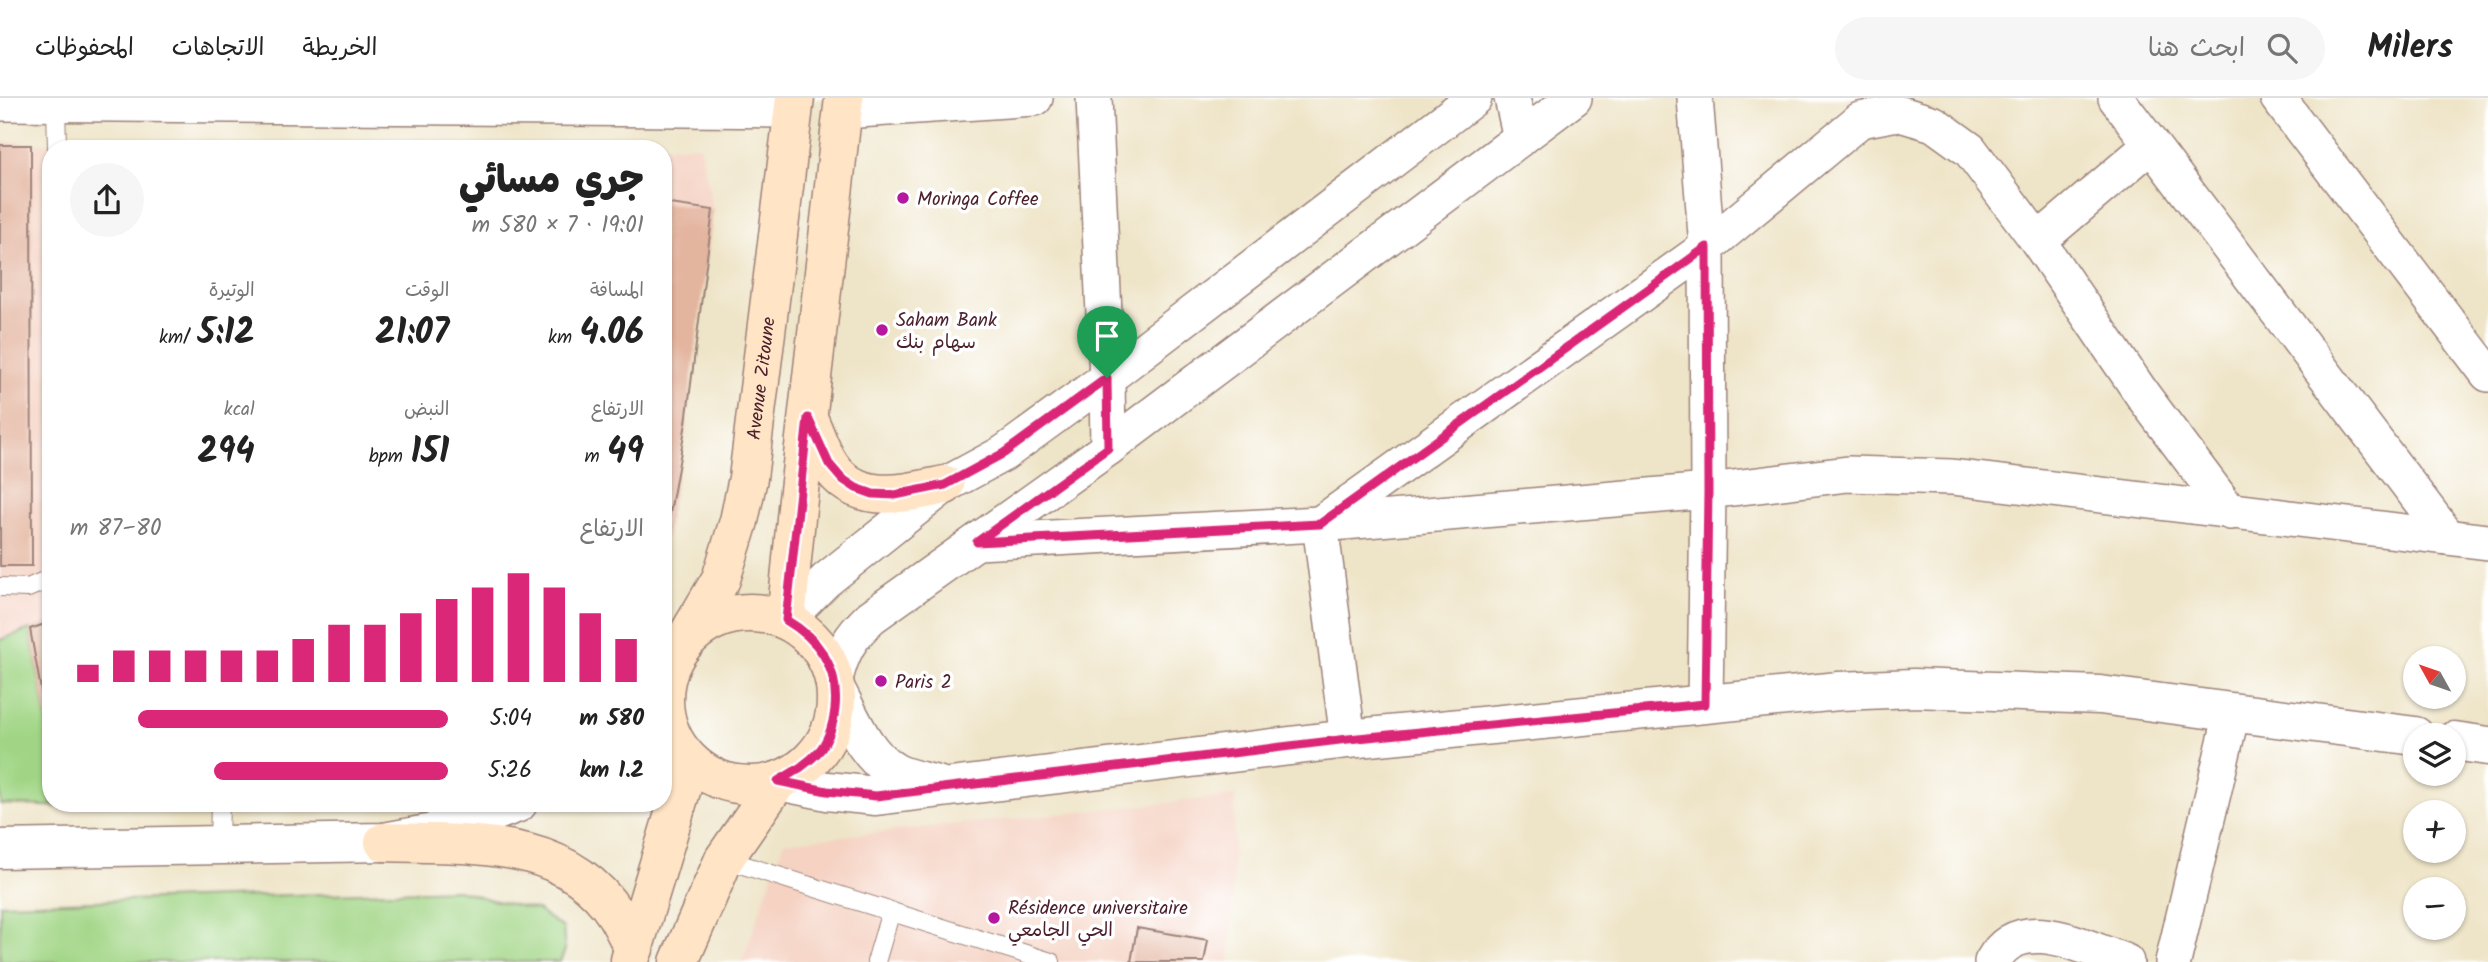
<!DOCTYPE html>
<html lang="ar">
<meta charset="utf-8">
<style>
:root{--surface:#fff;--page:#f6f6f6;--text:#222;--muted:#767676;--line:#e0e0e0;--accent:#db2777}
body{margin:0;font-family:Kalam,"Playpen Sans Arabic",sans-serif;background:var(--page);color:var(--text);direction:rtl;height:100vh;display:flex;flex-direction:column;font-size:26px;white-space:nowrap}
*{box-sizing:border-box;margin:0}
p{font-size:23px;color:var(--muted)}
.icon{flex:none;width:38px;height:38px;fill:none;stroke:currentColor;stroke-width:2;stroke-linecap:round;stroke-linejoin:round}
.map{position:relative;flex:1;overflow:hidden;direction:ltr}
.details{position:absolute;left:42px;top:42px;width:630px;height:672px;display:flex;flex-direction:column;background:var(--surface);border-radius:28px;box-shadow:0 2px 5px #0004;direction:rtl}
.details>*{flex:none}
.needle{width:46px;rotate:310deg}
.fabs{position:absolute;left:2403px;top:548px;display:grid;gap:14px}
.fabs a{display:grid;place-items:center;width:63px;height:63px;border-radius:50%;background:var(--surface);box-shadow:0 2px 5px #0004;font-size:35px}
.pin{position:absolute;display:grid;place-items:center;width:60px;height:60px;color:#fff;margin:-72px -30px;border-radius:50% 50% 50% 0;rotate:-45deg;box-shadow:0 0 7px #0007}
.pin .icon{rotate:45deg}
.round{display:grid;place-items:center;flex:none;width:74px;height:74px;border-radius:37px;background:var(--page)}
.summary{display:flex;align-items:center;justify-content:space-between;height:119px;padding:0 28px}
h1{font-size:38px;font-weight:800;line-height:52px}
.stats{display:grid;grid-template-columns:repeat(3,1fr);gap:10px;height:119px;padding:7px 28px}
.stats div{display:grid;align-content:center}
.stats b{font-size:35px;font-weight:800}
.stats small{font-size:19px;font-weight:400}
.stats p{font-size:19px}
.chart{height:196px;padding:14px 28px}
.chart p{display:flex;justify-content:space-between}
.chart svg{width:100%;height:126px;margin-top:7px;stroke:var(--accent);stroke-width:6}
ul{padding:0 28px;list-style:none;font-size:23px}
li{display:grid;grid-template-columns:112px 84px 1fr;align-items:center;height:52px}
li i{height:18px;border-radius:9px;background:var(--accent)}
header{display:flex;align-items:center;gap:42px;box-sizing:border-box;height:98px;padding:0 35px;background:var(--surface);border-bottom:2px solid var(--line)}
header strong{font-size:33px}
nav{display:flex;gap:38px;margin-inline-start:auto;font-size:24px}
.search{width:490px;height:63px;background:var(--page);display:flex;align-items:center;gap:18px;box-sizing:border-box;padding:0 24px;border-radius:38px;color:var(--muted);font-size:26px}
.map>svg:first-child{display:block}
.built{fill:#f5d2c2}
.green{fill:#a1d585;stroke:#767a58;stroke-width:2}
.building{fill:#e3b49e}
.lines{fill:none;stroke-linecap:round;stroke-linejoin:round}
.service-casing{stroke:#9c8279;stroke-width:20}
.minor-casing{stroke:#9c8279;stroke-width:38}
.tertiary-casing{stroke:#9c8279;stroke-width:41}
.secondary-casing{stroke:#9c8279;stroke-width:41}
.service{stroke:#fff;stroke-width:18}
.minor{stroke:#fff;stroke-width:35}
.tertiary{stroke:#fff;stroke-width:38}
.secondary{stroke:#ffe4c6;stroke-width:38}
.route-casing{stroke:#fff;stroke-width:14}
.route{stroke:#db2777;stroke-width:9}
.poi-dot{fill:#b5179e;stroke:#fff;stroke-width:2.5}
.labels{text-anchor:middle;stroke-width:7;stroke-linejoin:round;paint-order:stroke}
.poi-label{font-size:19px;fill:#4a1f2b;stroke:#fff;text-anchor:start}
.street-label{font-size:19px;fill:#4a1f2b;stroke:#fff}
</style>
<header>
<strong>Milers</strong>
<div class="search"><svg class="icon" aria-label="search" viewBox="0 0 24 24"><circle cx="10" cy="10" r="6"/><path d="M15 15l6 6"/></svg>ابحث هنا</div>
<nav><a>الخريطة</a><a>الاتجاهات</a><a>المحفوظات</a></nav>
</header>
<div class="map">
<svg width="2488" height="864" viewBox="0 0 2488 864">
<rect width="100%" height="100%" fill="#fff"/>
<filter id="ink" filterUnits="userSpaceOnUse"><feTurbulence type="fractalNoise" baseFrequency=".0143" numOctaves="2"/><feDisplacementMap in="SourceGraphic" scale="14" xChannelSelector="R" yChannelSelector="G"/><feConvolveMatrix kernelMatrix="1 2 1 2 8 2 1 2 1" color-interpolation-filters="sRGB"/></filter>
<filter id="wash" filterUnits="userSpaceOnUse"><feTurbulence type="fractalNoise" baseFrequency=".00686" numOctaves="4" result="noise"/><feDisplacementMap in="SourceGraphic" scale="28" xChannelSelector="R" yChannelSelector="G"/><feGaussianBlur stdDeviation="1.57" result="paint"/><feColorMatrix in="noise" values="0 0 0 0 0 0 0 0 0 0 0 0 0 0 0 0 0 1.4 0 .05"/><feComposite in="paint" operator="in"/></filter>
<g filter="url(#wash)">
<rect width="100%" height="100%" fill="#eee4c7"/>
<!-- built -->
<g class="built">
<path d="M0,44l82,3v4h-31v473l-51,18z"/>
<path d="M700,47l13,65 -27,213 -23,126v-400h-102z"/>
<path d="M1235,698l-5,166h-488l42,-120z"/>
</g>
<!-- green -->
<g class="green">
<path d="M30,531l21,113v61h11l1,4 -63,-3v-164z"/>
<path d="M458,792l34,10 45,10 26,18 2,22 -5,12h-560v-58z"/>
</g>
<g id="blocks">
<!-- building -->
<g class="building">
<path d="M0,47h31l1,421h-32z"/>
<path d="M663,105l50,7 -27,213 -21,118z"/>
<path d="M51,524v112h-2l-19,-105z"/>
<path d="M62,705h65v2l-64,2z"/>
<path d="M1137,830l71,12 -4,22h-73z"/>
</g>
</g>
</g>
<g filter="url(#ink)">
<use href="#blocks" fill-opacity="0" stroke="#9c8279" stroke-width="2"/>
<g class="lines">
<defs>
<g id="service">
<path d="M56,6l1,45"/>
<path d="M0,489l28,1 23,-10"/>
<path d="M435,705l4,29"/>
<path d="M219,746l1,-41"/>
<path d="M724,761l327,103"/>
<path d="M876,864l15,-51"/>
</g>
<g id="minor">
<path d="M1094,0l13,280 1,70"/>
<path d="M1512,0l9,40"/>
<path d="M1695,0l12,149 1,244 -3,213"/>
<path d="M2116,0l332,439"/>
<path d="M2278,0l210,276"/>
<path d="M0,5l794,7"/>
<path d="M843,13l192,-13"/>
<path d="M2038,143l113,-96"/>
<path d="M977,444l343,-18 388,-33 140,-17 104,3 536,65"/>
<path d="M786,522l40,-40 119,-95 59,-32 103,-75 367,-280"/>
<path d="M835,581c7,-28 15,-42 36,-62l237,-169 466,-350"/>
<path d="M1348,641l-28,-215 387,-277 153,-127 37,-7 37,11 36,26 68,91 106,156 86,115"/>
<path d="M1992,864c28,-52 93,-14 134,0"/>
<path d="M2173,864l59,-249"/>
</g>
<g id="tertiary">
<path d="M663,584l5,-9"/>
<path d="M837,594c15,28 28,63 57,80 12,7 29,9 43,13"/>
<path d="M2454,643l34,5"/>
<path d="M663,662l21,-5"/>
<path d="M778,683l49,10 49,5 472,-57 491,-48 75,-3 186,7 315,41"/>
<path d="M0,751l384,-7 55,-10 79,-29"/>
</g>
<g id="secondary">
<path d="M808,320c7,15 12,32 21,46 27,43 76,29 116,21"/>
<circle cx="750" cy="601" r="86"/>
<path d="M786,522l11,-112 47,-410"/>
<path id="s1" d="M681,549l40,-68 18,-58 9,-43 47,-380"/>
<path d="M384,744c82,3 181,-7 232,73 7,11 12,23 18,34"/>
<path d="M630,862l60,-199"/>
<path d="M679,864l45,-103 54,-78"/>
</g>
</defs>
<!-- service casing -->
<use href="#service" class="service-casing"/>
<!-- minor casing -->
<use href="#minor" class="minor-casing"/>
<!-- tertiary casing -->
<use href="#tertiary" class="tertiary-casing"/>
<!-- secondary casing -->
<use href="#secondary" class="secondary-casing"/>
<!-- service -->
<use href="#service" class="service"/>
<!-- minor -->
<use href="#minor" class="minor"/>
<!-- tertiary -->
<use href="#tertiary" class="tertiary"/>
<!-- secondary -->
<use href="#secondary" class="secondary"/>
</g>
</g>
<g class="lines" filter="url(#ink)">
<defs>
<path id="route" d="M1707,149l1,244 -3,213 -357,35 -472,57 -49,-5 -49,-10c16,-9 30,-17 43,-32 8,-11 13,-27 14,-40 4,-40 -15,-69 -49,-89l22,-202 21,46 12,14 15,10 17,6 22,1 50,-10 59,-32 103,-75 1,70 -131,94 343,-18z"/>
</defs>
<!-- route casing -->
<use href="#route" class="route-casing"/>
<!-- route -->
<use href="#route" class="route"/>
</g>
<!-- markers -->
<g class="poi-dot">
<circle cx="903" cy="100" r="7"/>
<circle cx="882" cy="232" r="7"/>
<circle cx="881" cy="583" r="7"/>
<circle cx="994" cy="820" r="7"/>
</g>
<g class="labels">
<!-- poi labels -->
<g class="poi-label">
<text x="917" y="107">Moringa Coffee</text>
<text x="896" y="228">Saham Bank<tspan x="896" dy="22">سهام بنك</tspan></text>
<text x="895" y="590">Paris 2</text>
<text x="1008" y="816">Résidence universitaire<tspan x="1008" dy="22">الحي الجامعي</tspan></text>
</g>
<!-- street labels -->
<g class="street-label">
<text dy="7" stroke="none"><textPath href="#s1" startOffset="284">Avenue Zitoune</textPath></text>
</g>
</g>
</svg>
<div class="fabs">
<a><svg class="needle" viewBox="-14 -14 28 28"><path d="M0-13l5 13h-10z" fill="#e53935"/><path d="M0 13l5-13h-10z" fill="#767676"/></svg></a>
<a><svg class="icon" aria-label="layers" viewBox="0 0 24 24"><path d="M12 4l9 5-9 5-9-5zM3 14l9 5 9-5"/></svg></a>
<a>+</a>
<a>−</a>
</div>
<div class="pin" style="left:1107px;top:280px;background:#1e9e55"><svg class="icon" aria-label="arrive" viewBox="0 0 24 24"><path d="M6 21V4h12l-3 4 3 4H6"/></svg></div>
<section class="details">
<div class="summary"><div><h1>جري مسائي</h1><p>19:01 · 7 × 580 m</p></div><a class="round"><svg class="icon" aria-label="share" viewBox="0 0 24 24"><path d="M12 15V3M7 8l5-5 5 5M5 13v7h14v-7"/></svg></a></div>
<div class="stats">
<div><p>المسافة</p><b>4.06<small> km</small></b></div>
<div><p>الوقت</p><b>21:07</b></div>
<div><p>الوتيرة</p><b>5:12<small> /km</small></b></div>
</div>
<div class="stats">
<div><p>الارتفاع</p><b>49<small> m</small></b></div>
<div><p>النبض</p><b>151<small> bpm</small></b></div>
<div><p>kcal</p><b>294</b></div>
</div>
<div class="chart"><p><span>الارتفاع</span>80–87 m</p>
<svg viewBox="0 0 160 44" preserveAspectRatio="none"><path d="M5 44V38M15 44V33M25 44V33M35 44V33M45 44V33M55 44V33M65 44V29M75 44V24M85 44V24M95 44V20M105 44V15M115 44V11M125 44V6M135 44V11M145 44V20M155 44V29"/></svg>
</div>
<ul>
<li><b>580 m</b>5:04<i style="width:82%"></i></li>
<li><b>1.2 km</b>5:26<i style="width:62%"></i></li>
</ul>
</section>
</div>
